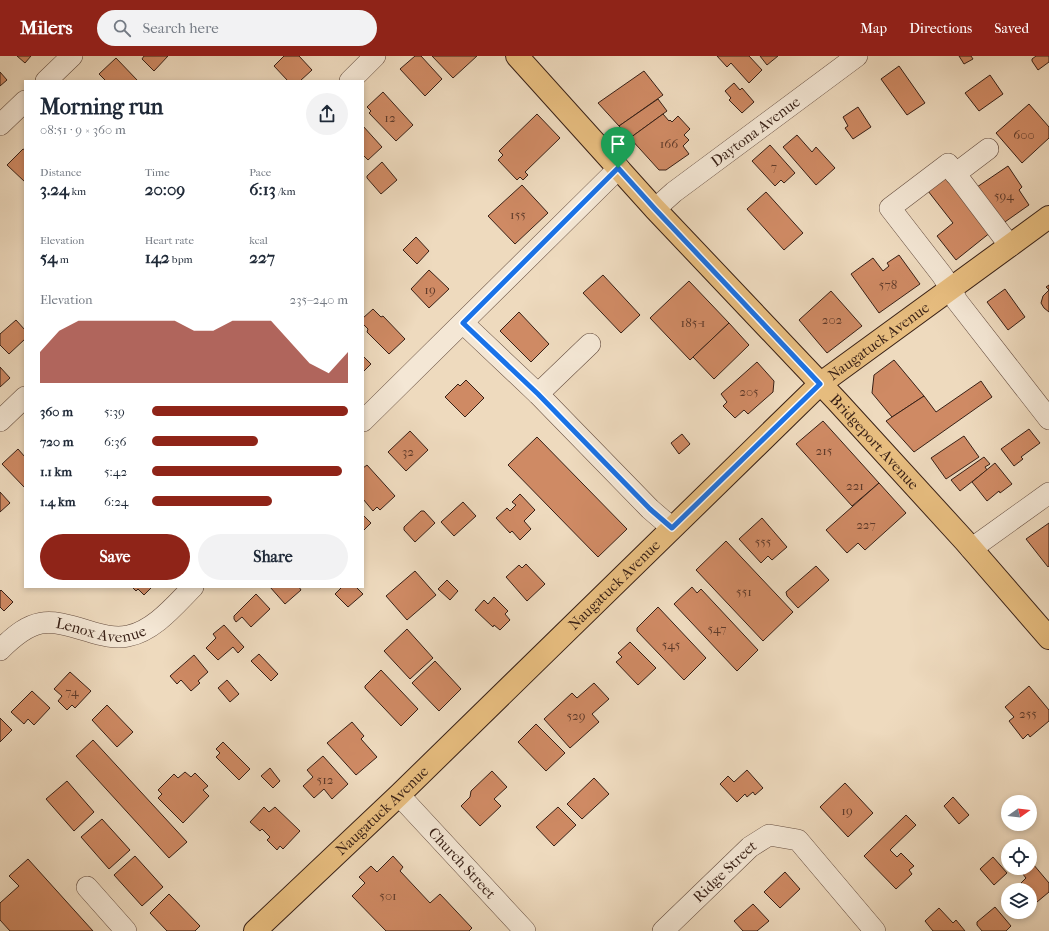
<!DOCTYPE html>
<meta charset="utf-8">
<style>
:root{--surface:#fff;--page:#f2f2f3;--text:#1f2937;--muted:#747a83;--accent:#8f2418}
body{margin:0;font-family:"IM FELL French Canon",serif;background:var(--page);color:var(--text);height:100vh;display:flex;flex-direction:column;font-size:15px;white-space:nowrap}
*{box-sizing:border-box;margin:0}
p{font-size:13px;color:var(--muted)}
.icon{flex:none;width:22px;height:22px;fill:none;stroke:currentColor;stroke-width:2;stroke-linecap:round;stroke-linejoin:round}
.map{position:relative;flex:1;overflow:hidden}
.drawer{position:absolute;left:24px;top:24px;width:340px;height:508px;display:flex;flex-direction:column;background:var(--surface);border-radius:0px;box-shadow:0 2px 6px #0003}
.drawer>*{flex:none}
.needle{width:26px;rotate:76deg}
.tools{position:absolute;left:1001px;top:739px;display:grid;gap:8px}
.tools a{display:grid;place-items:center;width:36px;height:36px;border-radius:50%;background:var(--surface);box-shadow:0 2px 6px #0003;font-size:20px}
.pin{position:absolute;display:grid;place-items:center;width:34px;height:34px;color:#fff;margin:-41px -17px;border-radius:50% 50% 50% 0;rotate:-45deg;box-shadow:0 0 4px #0007}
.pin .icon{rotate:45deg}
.round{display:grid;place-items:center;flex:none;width:42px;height:42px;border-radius:21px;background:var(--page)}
.head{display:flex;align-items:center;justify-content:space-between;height:68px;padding:0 16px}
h1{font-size:22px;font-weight:700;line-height:30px}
.metrics{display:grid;grid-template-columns:repeat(3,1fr);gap:6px;height:68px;padding:4px 16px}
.metrics div{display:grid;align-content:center}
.metrics b{font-size:17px;font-weight:700}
.metrics small{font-size:11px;font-weight:400}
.metrics p{font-size:11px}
.chart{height:112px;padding:8px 16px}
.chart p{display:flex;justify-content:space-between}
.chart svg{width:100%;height:72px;margin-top:4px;fill:var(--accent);opacity:.7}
.button{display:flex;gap:8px;margin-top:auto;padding:8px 16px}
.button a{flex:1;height:46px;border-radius:24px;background:var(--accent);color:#fff;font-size:16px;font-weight:700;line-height:46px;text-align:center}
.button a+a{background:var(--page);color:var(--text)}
ul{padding:0 16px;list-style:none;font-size:13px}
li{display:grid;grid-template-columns:64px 48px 1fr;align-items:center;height:30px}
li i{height:10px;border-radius:5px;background:var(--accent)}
header{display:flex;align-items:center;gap:24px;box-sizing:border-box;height:56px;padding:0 20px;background:var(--accent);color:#fff}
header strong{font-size:19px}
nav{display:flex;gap:22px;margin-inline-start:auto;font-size:14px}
.search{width:280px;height:36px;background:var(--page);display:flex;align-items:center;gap:10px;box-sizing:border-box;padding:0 14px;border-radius:22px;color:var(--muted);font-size:15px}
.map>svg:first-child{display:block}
.building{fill:#cf8a64;stroke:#382016}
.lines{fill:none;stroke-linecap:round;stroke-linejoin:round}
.minor-casing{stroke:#664e40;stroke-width:22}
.major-casing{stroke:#382016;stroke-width:24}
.minor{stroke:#f4e7d5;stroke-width:21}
.major{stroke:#e7bd7f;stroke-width:22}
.route-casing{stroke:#fff;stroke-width:8}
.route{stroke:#1a73e8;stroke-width:5}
.labels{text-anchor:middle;stroke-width:3;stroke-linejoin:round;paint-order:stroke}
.number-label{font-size:13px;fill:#5e3a2a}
.street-label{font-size:15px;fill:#382016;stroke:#f4e7d5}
</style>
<header>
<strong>Milers</strong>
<div class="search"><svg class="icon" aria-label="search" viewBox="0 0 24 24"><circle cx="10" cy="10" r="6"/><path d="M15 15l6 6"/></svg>Search here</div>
<nav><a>Map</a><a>Directions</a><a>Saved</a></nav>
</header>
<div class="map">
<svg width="1049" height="875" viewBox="0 0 1049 875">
<rect width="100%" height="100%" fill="#eedabe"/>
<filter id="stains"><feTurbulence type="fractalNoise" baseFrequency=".005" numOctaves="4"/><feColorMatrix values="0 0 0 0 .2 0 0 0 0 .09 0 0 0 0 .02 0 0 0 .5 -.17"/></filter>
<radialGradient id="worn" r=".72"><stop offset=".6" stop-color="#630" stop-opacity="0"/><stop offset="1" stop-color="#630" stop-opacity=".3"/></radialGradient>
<!-- building -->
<g class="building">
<path d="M17,0h14l-6,7z"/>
<path d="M144,0h24l-14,15 -12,-12z"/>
<path d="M284,0h15l13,14 -12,11h-12l-14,-15z"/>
<path d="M415,0h6l21,23 -17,17 -25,-27z"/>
<path d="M432,0h45l-24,22z"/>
<path d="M717,0h32l13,14 -13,13 -18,-20 -4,4z"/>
<path d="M760,0h18l-11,9z"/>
<path d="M959,0h12l2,3 -9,5z"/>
<path d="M1036,0h13v6l-11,8 -6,-9v-2z"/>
<path d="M116,2l22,23h-32l-7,-7z"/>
<path d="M899,10l26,37 -18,12 -26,-36z"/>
<path d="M644,15l19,24 -44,31 -21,-23z"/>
<path d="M0,16l7,8 -7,6z"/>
<path d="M990,19l13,19 -24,17 -14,-18z"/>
<path d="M734,27l6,7 2,-2 12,14 -12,11 -13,-13 2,-2 -6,-7z"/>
<path d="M383,36l30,33 -17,16 -27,-28 2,-2 -4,-4z"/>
<path d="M658,43l9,12 -37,27 -11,-12z"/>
<path d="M1029,48l20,23v11l-27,25 -26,-30z"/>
<path d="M858,51l13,20 -18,12 -8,-11 3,-2 -5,-9z"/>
<path d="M537,58l23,24 -35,34 3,3 -5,5 -3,-3 -3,3 -19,-20 5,-5 -4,-4z"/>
<path d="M663,58l6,7 1,-1 2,2 6,-6 12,13 -6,6 5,5 -6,6 6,8 -23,16h-7l-29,-32z"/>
<path d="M363,70l19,21 -14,13 -5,-5z"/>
<path d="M797,79l15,17 4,-5 19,21 -19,17 -33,-38z"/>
<path d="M770,89l25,28 -11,10 -3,-3 -6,6 -23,-25z"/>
<path d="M23,93l2,1v32l-18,-17z"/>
<path d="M382,106l15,18 -16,14 -14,-16v-2z"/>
<path d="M1008,110l14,21 -3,3 10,15 -27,19 -25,-37z"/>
<path d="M947,120l44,56 -35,28 -19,-24 16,-13 -25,-32z"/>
<path d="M522,129l26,28 -33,31 -27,-28z"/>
<path d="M766,136l37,41 -19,17 -37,-41z"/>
<path d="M416,181l13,14 -12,13 -14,-14z"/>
<path d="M899,199l21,29 -41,29 -28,-39 22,-16 10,13 6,-5 -2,-3z"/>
<path d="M429,214l20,19 -20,19 -18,-19z"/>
<path d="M603,219l37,40 -19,18 -38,-40z"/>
<path d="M689,225l40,42 -39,37 -40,-42z"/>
<path d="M1049,229v27l-5,-4 -3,-5 2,-7 6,-6 -3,-3z"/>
<path d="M1005,233l20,28 -17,13 -21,-28z"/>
<path d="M831,235l31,35 -35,27 -28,-33z"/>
<path d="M373,253l8,8 2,-1 22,23 -16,15 -22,-22 1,-3 -5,-5v-6z"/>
<path d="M519,256l30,32 -18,18 -31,-31z"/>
<path d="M16,264l9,10v9l-16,15 -9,-9v-11z"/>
<path d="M729,267l20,22 -35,34 -21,-22z"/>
<path d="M363,300l8,8 -8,8z"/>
<path d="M894,304l30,36 -32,21 -20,-24 2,-18z"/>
<path d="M757,306l17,19 -1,11 -25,22 -4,-4 -9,8 -12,-12 4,-4 -6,-8z"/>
<path d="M0,311l10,11 -10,9z"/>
<path d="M466,324l18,18 -19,19 -20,-20 13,-13 2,2z"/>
<path d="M981,325l11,16 -78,55 -28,-31 38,-25 12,16z"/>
<path d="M823,365l56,62 -27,23 -56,-62z"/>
<path d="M1029,373l11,14 -19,14 2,2 -9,7 -13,-17z"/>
<path d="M410,375l18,19 -22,21 -18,-19z"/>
<path d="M682,378l8,10 -11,10 -8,-11z"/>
<path d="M964,380l15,21 -33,22 -15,-21z"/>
<path d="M537,381l90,92 -29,28 -90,-92z"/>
<path d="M18,393l7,8v31l-23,-24z"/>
<path d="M984,401l6,7 -5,3 2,3 -27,21 -9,-11z"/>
<path d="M995,407l17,21 -12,9 -1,-2 -12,10 -15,-19z"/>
<path d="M367,409l28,31 -15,14 -3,-3 -4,4 -10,-12v-31z"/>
<path d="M879,427l27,30 -41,37 -7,-7 -11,10 -21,-23z"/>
<path d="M0,436l10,11 -10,9z"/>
<path d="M520,438l15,16 -11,11 7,8 -11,11 -8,-9 -2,2 -14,-15 11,-10 3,3 6,-6 -4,-3z"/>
<path d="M463,446l13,14 -22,20 -13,-14z"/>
<path d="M421,455h3l11,12 -20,19 -11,-12v-3z"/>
<path d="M363,459l8,8 -8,8z"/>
<path d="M762,462l25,29 -15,13 -4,-4 -7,7 -22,-24z"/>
<path d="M1049,467v43l-1,1 -22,-28z"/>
<path d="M726,485l67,71 -30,29 -67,-71z"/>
<path d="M526,508l19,20 -18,17 -21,-24 13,-12 3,3z"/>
<path d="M816,510l13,14 -31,28 -11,-12 -1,-4z"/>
<path d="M415,515l21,24 -29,25 -21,-24z"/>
<path d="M447,524l11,11 -8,9 -12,-11z"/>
<path d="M132,531h20l-8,8 -6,-6 -2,2z"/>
<path d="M270,531h29l2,3 -16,14z"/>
<path d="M342,531h14l7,7 -15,13 -13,-13z"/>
<path d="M692,531l5,6 4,-4 57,61 -21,21 -63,-67z"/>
<path d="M1,534l12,12 -9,9 -4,-4v-16z"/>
<path d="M256,538l14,15 -19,18 -9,-10 -6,5 -2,-3v-3z"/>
<path d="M494,541l14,14 -3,3 5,6 -10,10 -6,-5 -1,2 -18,-17 9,-10 4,4z"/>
<path d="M658,551l48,51 -22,22 -47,-49v-3z"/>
<path d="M224,569l20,22 -6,6 -5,-6 -15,13 -12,-12 10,-10 -3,-4z"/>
<path d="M407,573l26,29 -23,21 -26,-28z"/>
<path d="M630,586l26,26 -18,17 -22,-23 6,-5 -4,-4z"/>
<path d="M259,598l19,20 -7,7 -20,-20z"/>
<path d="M194,599l14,17 -10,9 2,2 -9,8 -10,-11 -4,4 -7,-8z"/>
<path d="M435,605l26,28 -22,22 -27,-28z"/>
<path d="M381,614l37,39 -17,17 -36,-38v-2z"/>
<path d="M70,616l21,19 -16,17 -3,-3 -5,5 -9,-9 4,-5 -8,-7z"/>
<path d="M227,624l12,14 -9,8 -12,-14z"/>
<path d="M594,627l15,16 -17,15 7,8 -29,26 -26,-29 28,-26 5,5z"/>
<path d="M1029,630l20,24v11l-19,16 -2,-3 -5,5 -14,-18 5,-4 -9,-10z"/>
<path d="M32,635l18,17 -16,17 -6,-6 -4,5 -13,-12z"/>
<path d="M107,649l26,27 -16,15 -25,-27z"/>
<path d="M0,662l12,12 -12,12z"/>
<path d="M352,666l12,14 -3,3 16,18 -21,18 -29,-32z"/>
<path d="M536,668l29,29 -19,18 -28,-29z"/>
<path d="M93,684l94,102 -18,16 -93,-102z"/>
<path d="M223,686l27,27 -11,11 -23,-23 4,-4 -4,-4z"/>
<path d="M323,700l25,28 -16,15 -8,-10 -10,9 -11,-12 10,-9 -6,-7z"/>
<path d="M270,712l10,13 -7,7 -12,-12z"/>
<path d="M747,714l16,18 -8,7 -2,-3 -6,5 -2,-3 -8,8 -17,-18 8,-8 6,6z"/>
<path d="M492,715l15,16 -13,12 7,7 -21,20 -19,-20 9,-9 1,-6z"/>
<path d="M185,716l6,5 4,-4 13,13 -5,4 6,6 -26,27 -25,-25 4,-4 -4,-4 16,-16 4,4z"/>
<path d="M594,722l15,16 -27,25 -15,-15z"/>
<path d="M67,725l27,31 -20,19 -28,-32z"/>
<path d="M845,727l28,30 -25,24 -28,-30z"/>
<path d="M953,741l16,18 -10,9 -15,-18z"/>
<path d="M264,751l5,5 6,-5 25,24 -17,18 -3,-3 -3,4 -10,-10 3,-3 -8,-8 -2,2 -10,-9z"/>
<path d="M558,751l18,18 -22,21 -18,-19z"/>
<path d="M906,759l10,10 -26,25 7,7 4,-4 13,13 -5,4 3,4 -16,15 -32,-33z"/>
<path d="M102,763l28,31 -21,19 -28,-32z"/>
<path d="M135,800l28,31 -21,19 -28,-31z"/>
<path d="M393,800l10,11 -3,4 30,32 10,-9 32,34 -3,3h-83l-34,-35 13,-13 -6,-6 12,-11 6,6z"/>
<path d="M993,801l14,16 -13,12 -14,-16z"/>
<path d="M28,803l65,72h-83l-10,-11v-17l19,-17 -10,-10z"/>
<path d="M1033,808l16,19v9l-12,10 -7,-8v-4h-3l-6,-7 5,-5 -4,-5z"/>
<path d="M785,816l15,17 -20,19 -16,-16z"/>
<path d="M169,838l31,32 -5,5h-28l-17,-18z"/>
<path d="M753,848l16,17 -12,10h-14l-9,-10z"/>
<path d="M995,851l16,19 -5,5h-24l-5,-6v-3z"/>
<path d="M939,852l14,15 3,-3 9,11h-32l-8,-10z"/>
</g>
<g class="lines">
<defs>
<g id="minor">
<path d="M46,25l26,-25"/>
<path d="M350,25l25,-25"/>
<path d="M0,69l25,-24"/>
<path d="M955,118l33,-25"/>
<path id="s1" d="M655,153l19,-17 183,-136"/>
<path d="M1010,190l-62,-82 -58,44 52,67 9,14 6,12 92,118"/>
<path d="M463,267l75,71 112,115 22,19"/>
<path d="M538,338l52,-50"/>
<path d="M0,365l25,-24"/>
<path d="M363,365l256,-253"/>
<path d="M971,493l78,-56"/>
<path id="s2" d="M0,594c33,-33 46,-32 88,-19 13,4 27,8 40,5 26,-5 47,-31 65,-49"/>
<path id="s3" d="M399,739l126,136"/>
<path d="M87,831l39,44"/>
<path id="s4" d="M663,875l87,-84 19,-12 29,5 77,91"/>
</g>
<g id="major">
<path id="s5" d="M517,0l138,153 182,192 127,139 85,98"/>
<path id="s6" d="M255,875l144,-136 421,-411 229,-167"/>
</g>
</defs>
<!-- minor casing -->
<use href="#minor" class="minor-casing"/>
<!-- major casing -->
<use href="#major" class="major-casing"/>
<!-- minor -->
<use href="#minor" class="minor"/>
<!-- major -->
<use href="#major" class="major"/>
</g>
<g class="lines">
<defs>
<path id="route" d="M618,112l37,41 165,175 -148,144 -22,-19 -112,-115 -75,-71z"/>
</defs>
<!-- route casing -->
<use href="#route" class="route-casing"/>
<!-- route -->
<use href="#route" class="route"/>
</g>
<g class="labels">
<!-- number labels -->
<g class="number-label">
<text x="390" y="66">12</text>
<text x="1024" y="83">600</text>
<text x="669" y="92">166</text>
<text x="774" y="115">7</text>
<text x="1004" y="144">594</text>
<text x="518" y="163">155</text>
<text x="888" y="233">578</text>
<text x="430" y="238">19</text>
<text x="832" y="268">202</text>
<text x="693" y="271">185-1</text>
<text x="749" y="340">205</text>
<text x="824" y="399">215</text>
<text x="408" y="400">32</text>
<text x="855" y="434">221</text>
<text x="866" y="473">227</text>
<text x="763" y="490">555</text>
<text x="744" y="540">551</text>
<text x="717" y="577">547</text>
<text x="671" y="593">545</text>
<text x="72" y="640">74</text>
<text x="1028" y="662">255</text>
<text x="576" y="664">529</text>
<text x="325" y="728">512</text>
<text x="847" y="759">19</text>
<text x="388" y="844">501</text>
</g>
<!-- street labels -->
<g class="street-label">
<text dy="5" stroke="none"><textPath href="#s1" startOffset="127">Daytona Avenue</textPath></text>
<text dy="5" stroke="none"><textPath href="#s6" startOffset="859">Naugatuck Avenue</textPath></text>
<text dy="5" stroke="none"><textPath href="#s5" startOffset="526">Bridgeport Avenue</textPath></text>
<text dy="5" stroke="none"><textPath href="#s6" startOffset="499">Naugatuck Avenue</textPath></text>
<text dy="5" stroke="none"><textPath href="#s2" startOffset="111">Lenox Avenue</textPath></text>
<text dy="5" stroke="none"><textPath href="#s6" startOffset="175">Naugatuck Avenue</textPath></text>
<text dy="5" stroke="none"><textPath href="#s3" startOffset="93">Church Street</textPath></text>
<text dy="5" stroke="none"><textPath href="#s4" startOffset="86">Ridge Street</textPath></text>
</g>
</g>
<rect width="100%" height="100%" filter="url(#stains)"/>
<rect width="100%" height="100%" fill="url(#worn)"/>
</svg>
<div class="tools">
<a><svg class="needle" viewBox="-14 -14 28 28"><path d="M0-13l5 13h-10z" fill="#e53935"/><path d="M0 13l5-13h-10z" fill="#747a83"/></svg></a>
<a><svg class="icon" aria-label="locate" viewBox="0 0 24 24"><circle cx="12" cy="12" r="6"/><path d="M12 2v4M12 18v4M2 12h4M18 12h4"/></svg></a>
<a><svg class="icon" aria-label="layers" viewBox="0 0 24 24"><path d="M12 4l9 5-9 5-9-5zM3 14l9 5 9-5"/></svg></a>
</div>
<div class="pin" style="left:618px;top:112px;background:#1e9e55"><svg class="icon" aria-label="arrive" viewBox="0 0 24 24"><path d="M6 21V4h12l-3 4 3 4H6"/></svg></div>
<section class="drawer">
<div class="head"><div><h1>Morning run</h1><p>08:51 · 9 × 360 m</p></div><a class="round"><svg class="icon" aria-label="share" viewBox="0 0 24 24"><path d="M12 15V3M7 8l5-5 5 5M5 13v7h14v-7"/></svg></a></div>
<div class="metrics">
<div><p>Distance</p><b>3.24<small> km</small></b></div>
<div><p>Time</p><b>20:09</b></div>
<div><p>Pace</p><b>6:13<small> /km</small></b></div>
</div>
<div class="metrics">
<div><p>Elevation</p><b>54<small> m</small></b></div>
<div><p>Heart rate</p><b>142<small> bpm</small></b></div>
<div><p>kcal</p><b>227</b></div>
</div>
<div class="chart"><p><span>Elevation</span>235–240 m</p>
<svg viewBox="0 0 160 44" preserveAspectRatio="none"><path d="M0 44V25L10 12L20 6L30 6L40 6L50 6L60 6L70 6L80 12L90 12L100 6L110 6L120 6L130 19L140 32L150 38L160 25V44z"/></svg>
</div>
<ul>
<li><b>360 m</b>5:39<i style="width:100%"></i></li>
<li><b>720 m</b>6:36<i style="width:54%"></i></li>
<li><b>1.1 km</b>5:42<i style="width:97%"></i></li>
<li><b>1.4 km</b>6:24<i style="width:61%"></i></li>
</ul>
<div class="button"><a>Save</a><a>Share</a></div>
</section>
</div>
